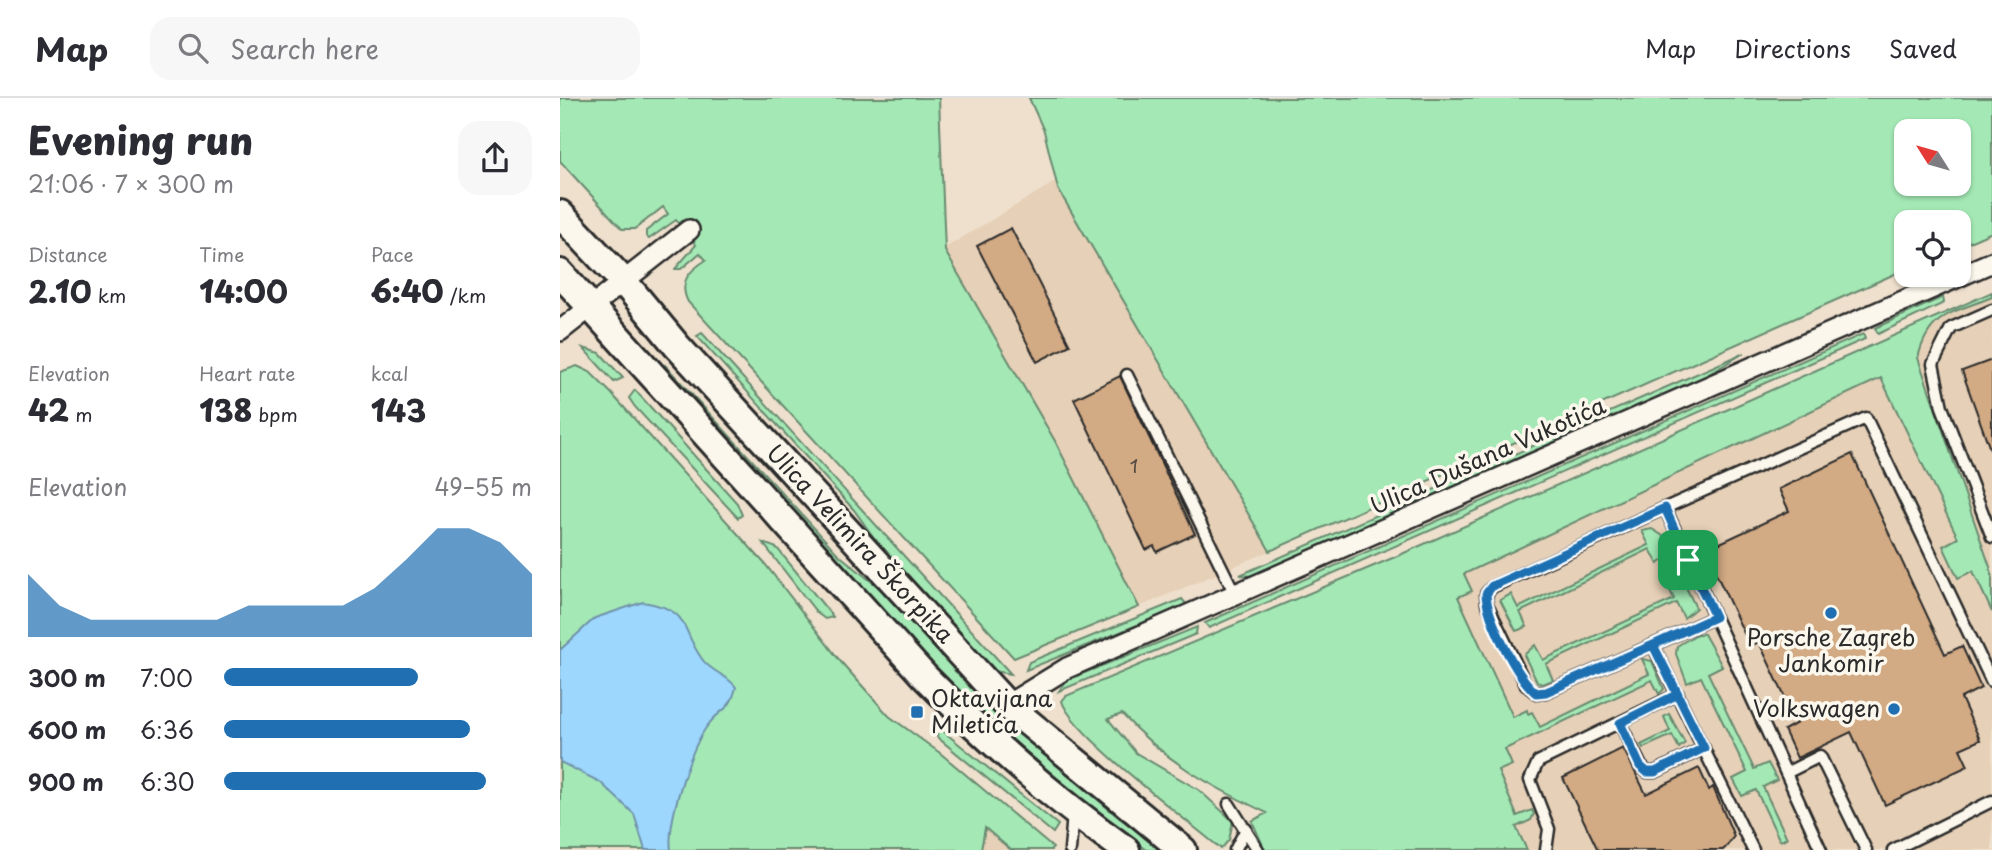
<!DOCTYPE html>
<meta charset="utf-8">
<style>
:root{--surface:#fff;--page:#f7f7f7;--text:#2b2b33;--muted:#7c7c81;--line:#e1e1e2;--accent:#1f6fb2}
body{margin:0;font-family:"Playpen Sans",sans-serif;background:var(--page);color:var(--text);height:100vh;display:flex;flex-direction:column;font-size:26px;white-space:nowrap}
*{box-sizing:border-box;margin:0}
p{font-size:23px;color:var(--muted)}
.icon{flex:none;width:38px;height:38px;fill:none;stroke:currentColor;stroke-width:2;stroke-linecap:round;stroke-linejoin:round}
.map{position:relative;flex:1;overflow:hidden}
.panel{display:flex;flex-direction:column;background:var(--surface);width:560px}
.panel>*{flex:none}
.needle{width:46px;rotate:307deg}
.buttons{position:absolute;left:1334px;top:21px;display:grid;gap:14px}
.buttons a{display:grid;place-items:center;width:77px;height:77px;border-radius:14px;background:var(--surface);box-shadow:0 2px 5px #0004;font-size:35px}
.pin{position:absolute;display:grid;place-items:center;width:60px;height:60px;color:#fff;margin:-30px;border-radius:14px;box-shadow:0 4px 10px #0006}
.round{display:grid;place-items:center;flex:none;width:74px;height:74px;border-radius:21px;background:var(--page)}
.overview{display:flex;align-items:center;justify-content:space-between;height:119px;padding:0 28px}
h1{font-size:38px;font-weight:800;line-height:52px}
.figures{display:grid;grid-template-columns:repeat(3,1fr);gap:10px;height:119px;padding:7px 28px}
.figures div{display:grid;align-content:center}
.figures b{font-size:30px;font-weight:800}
.figures small{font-size:19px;font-weight:400}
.figures p{font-size:19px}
.chart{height:196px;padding:14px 28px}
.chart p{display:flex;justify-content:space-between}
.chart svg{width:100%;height:126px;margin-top:7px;fill:var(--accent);opacity:.7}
ul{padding:0 28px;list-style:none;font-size:23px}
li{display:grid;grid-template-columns:112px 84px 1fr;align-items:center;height:52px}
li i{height:18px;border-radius:9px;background:var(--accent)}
header{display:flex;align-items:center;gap:42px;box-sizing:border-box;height:98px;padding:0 35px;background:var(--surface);border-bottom:2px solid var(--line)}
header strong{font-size:33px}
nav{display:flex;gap:38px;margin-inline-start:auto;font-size:24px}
.search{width:490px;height:63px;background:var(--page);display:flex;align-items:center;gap:18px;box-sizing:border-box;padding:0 24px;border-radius:21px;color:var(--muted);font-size:26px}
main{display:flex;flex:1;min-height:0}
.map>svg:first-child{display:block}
.built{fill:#e6d0b7}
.green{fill:#a4e9b5;stroke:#688a70;stroke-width:2;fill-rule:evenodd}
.water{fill:#9dd7fd;stroke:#6f92a9;stroke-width:2}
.building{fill:#d2aa84;stroke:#2b2b2b;stroke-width:2}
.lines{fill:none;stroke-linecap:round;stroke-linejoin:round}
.lane-casing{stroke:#2b2b2b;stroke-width:15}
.street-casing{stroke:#2b2b2b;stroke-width:24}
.secondary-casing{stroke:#2b2b2b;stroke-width:32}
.lane{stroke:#fbf7ec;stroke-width:10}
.street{stroke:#fbf7ec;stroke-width:19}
.secondary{stroke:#fbf7ec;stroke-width:26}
.route-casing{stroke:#fff;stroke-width:14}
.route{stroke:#1f6fb2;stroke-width:9}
.poi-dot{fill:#1f6fb2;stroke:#fbf7ec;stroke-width:2.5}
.labels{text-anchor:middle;stroke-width:7;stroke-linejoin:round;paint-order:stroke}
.number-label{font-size:19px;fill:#554b41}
.street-label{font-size:23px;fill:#2b2b2b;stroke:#fbf7ec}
.poi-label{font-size:23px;fill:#2b2b2b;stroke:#fbf7ec}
</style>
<header>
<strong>Map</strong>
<div class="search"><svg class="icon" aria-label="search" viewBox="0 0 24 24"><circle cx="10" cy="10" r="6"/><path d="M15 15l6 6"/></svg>Search here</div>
<nav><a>Map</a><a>Directions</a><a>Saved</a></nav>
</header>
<main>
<section class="panel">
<div class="overview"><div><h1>Evening run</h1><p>21:06 · 7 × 300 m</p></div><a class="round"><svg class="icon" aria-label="share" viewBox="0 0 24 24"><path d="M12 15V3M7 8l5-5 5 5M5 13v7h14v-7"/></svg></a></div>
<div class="figures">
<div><p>Distance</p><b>2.10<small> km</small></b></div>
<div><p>Time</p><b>14:00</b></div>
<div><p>Pace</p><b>6:40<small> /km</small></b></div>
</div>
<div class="figures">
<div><p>Elevation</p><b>42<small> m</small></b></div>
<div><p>Heart rate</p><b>138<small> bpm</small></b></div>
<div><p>kcal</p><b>143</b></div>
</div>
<div class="chart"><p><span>Elevation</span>49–55 m</p>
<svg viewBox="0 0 160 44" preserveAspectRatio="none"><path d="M0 44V22L10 33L20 38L30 38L40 38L50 38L60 38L70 33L80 33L90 33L100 33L110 27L120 17L130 6L140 6L150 11L160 22V44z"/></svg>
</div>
<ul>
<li><b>300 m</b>7:00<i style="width:63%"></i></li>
<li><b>600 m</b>6:36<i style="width:80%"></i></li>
<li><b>900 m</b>6:30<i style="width:85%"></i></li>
</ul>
</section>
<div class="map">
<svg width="1432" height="752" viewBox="0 0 1432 752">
<rect width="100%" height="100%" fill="#efe0cd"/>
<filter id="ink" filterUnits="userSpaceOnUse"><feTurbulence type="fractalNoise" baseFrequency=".0143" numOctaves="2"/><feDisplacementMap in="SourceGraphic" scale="14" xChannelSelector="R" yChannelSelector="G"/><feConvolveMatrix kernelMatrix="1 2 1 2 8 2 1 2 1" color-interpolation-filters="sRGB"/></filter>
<g filter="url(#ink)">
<!-- built -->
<g class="built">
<path d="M495,84l215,369 -131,56 -84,-166 -112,-192z"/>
<path d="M1432,194v558h-465l-132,-293z"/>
<path d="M426,719l56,33h-60z"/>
</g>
<!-- green -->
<g class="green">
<path d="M0,0h379l6,153 110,190 84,166 -125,51 -326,-356c-10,-20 1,-31 18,-42l-6,-7 -19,16h-6l21,-24 -20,-25 -27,19 -3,-3v-5l22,-17 -5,-7 -28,22h-13l-62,-68z"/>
<path d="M469,0h963v134l-34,15v-25h-52v47l-636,282 -212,-362 -14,-58zM1346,33h52v53h-52z"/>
<path d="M1432,194v5c-39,16 -63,16 -74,61l74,215v39l-19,-41 -15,7 -15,-32 15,-8 -77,-160 -417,196 8,17 -14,6 55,120 14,-7 1,4 4,-2 8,15 109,-53 -7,-15 10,2 12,28 -5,5 -7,-14 -147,69 7,16 -14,6 19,45 15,-6 2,4 -3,6 -15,7 11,23h-262l-13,-29 15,-8c-55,-26 -104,-53 -145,-99l-14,5 28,34 63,37 34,31 -4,19 -8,9c-32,-27 -150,-116 -159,-148l4,-5 329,-139z"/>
<path d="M1383,199l1,6 -66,31 -3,-6z"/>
<path d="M142,235l309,341 -22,-4 -99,-110 -36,-50 -157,-174z"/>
<path d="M1303,236l2,5 -656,289 -4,-5z"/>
<path d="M23,250l17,5 23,25 -9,4z"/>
<path d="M1184,255l-45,27 -419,187 -27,9 -13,-1z"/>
<path d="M105,267l173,189 51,42 123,130 106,91 46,33h-18l-33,-24 -122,-104 -80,-78 -249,-276z"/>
<path d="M17,268l13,6 21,21 154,171 76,98 48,54 51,37 113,95 -2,2h-40l-26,-22 -4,22h-421v-478z"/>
<path d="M75,292l102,113 5,12 -4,3 -103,-111 -6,-9z"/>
<path d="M1092,431l11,7 8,19 -13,9 -8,-15 -130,63 7,15 -11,4 -16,-31 11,-6 7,14 131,-63 -7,-14z"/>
<path d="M203,445l14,5 56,69 -8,2 -8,-6z"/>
<path d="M1118,481l5,2 13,27 -12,10 -8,-15 -130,61 7,16 -11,4 -5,-2 -13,-27 11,-10 8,15 131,-61 -7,-15z"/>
<path d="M622,501l5,6 -161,65 3,-8z"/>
<path d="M637,529l-1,7 -137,57 8,-11z"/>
<path d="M1137,536h7l18,32 -14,7 46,96 14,-6 9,17 -14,7 24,51 -7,3 -24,-51 -14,6 -9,-17 14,-7 -46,-95 -14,6 -11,-29 1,-8z"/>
<path d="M1109,616l16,29 -6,5 -7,-13 -29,13 -2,-3 29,-14 -6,-14z"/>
<path d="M378,629l120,98 -5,8 -116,-96z"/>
</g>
<!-- water -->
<path class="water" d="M83,504c49,8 36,25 59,57 9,13 24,15 34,28 -6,26 -15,20 -28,38 -18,23 -41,97 -37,125h-26l-11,-36 -34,-32 -40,-20v-112l35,-32z"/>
<!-- building -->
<g class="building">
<path d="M451,130l59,117 -33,17 -60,-116z"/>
<path d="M1432,262v88l-2,1 -28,-78z"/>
<path d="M560,278l75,158 -38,18 -3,-6 -8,4 -72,-151z"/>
<path d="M1292,356l93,200 17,-8 19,42 -20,10 19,42 -20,9 8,17 -83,39 -34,-73 -54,26 -13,-28 13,-7 -38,-81 -9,4 -45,-96 84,-39 -10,-22z"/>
<path d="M1063,650l23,46 53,-26 10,22 4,-3 21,49 -8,11 -3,3h-125l-35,-72z"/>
</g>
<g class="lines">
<defs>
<g id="lane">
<path d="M1432,212l-41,18 -18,36 9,43 50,130"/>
<path d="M567,277l108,219"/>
<path d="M1105,410l-173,79 -6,7 1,10 39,81 10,8 10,-1 107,-47 100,205"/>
<path d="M1093,547l62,-28"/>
<path d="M1060,625l21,43 6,6h8l49,-24"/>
<path d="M1226,675l34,-17 46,94"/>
<path d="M669,706l29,46"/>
<path d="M510,752l3,-37"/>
<path d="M675,752l11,-21"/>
<path d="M986,752l3,-21 -19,-49 8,-18 140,-68"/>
<path d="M1261,752l-156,-342 201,-90 126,264"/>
<path d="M1333,752l99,-49"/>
</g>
<g id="street">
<path d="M0,233l129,-101"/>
<path d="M447,607l60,-37 925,-406"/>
</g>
<g id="secondary">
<path d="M0,116l64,68 53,64 330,359 176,145"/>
<path d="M0,175l364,403c63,64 129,122 202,174"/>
</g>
</defs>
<!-- lane casing -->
<use href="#lane" class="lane-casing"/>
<!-- street casing -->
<use href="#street" class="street-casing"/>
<!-- secondary casing -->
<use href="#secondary" class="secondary-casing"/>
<!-- lane -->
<use href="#lane" class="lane"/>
<!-- street -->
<use href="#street" class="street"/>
<!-- secondary -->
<use href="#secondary" class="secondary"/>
</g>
</g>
<g class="lines" filter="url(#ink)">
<defs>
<path id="route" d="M1128,462l27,57 -62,28 25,49 -58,29 20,43 7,6h8l49,-24 -51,-103 -107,47 -10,1c-19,-16 -49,-74 -50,-99l6,-8 173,-78 23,52"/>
</defs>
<!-- route casing -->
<use href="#route" class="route-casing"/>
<!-- route -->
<use href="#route" class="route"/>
</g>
<!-- markers -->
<g class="poi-dot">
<circle cx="1271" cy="515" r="7"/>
<circle cx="1334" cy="611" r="7"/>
<rect x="350" y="607" width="14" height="14" rx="3.5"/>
</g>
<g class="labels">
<!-- number labels -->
<g class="number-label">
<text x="574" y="375">1</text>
</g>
<!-- street labels -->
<g class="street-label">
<text transform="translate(928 358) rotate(-24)" y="8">Ulica Dušana Vukotića</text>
<text transform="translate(300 446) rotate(47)" y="8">Ulica Velimira Škorpika</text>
</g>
<!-- poi labels -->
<g class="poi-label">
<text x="1271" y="548">Porsche Zagreb<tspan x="1271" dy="26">Jankomir</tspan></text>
<text x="371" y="609" text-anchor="start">Oktavijana<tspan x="371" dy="26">Miletića</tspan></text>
<text x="1320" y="619" text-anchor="end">Volkswagen</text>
</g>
</g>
</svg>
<div class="buttons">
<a><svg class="needle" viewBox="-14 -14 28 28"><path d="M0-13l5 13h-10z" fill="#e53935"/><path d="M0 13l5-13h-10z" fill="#7c7c81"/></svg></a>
<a><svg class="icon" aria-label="locate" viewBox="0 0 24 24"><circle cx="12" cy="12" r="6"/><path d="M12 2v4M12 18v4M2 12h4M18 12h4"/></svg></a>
</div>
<div class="pin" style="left:1128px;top:462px;background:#1e9e55"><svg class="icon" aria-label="arrive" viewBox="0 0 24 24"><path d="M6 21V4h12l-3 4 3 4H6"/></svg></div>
</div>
</main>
